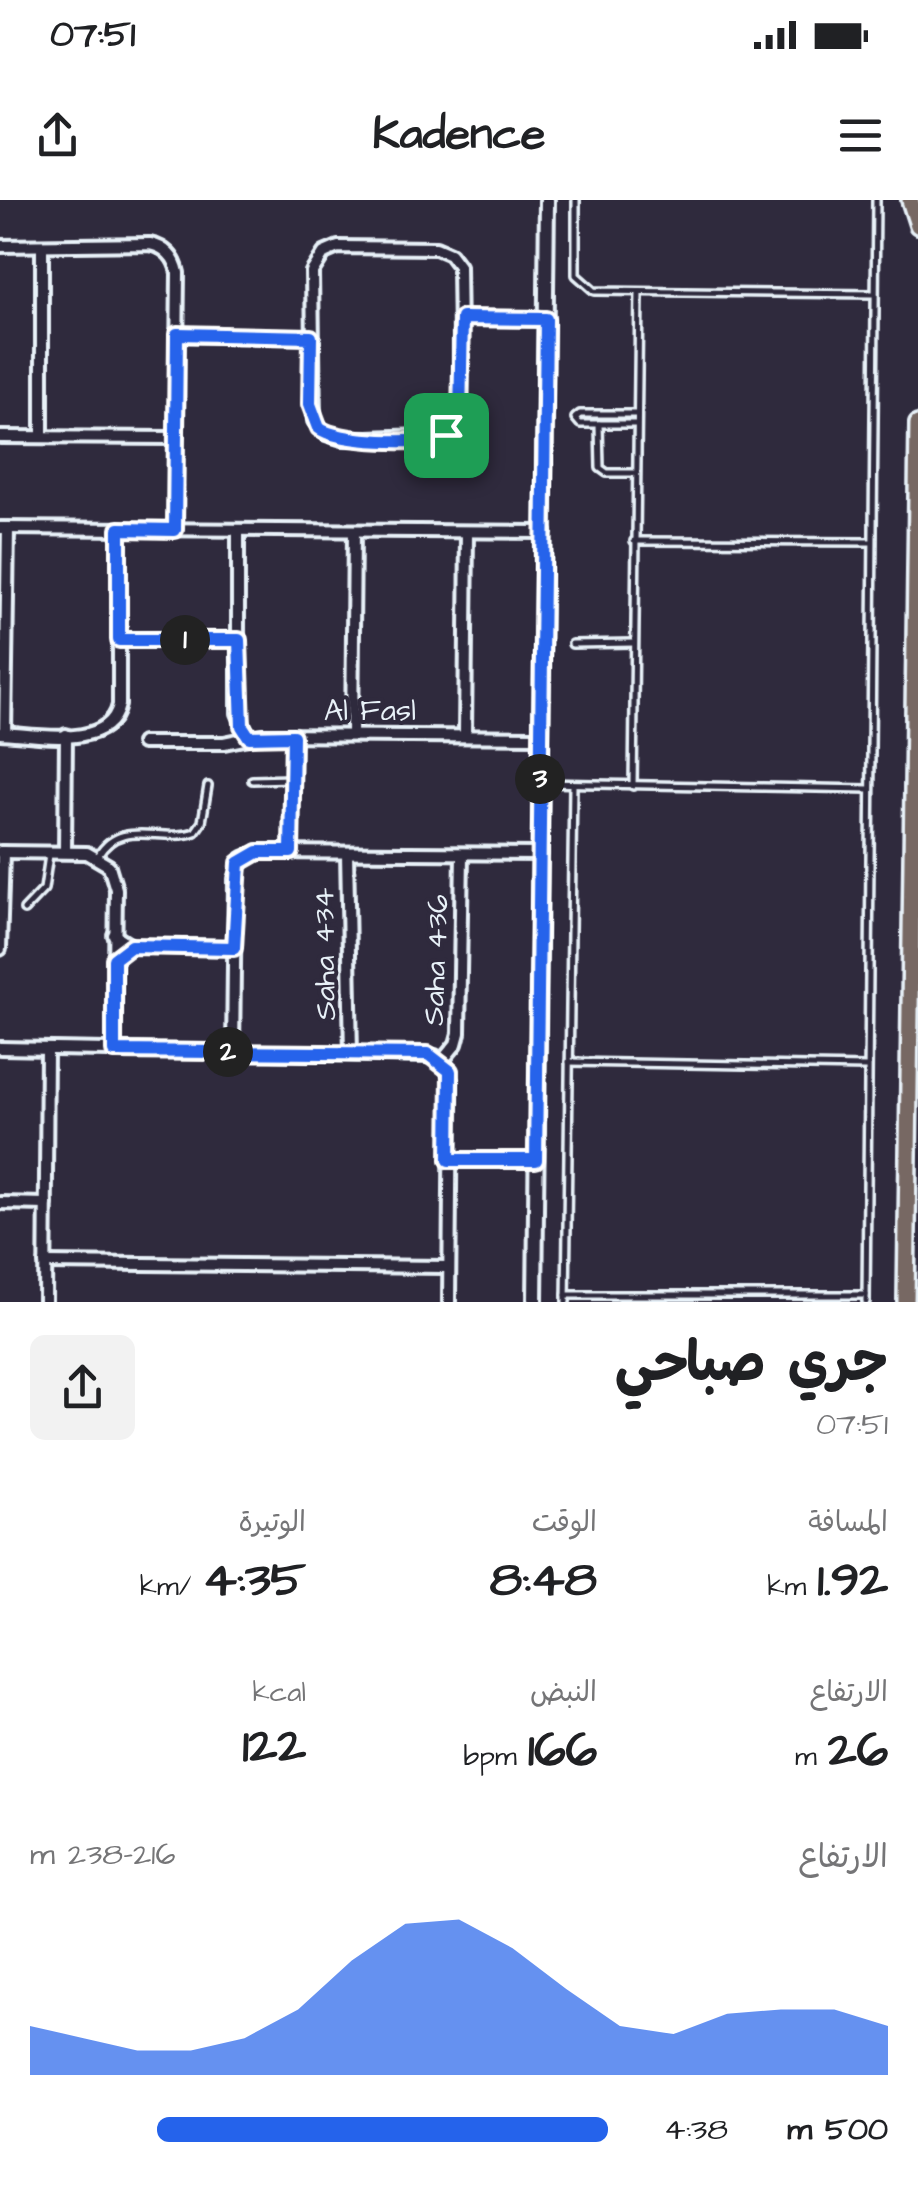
<!DOCTYPE html>
<html lang="ar">
<meta charset="utf-8">
<style>
:root{--surface:#fff;--page:#f2f2f2;--text:#202124;--muted:#757577;--accent:#2563eb}
body{margin:0;font-family:"Architects Daughter","Playpen Sans Arabic",sans-serif;background:var(--page);color:var(--text);direction:rtl;height:100vh;display:flex;flex-direction:column;font-size:38px;white-space:nowrap}
*{box-sizing:border-box;margin:0}
p{font-size:32px;color:var(--muted)}
.icon{flex:none;width:55px;height:55px;fill:none;stroke:currentColor;stroke-width:2;stroke-linecap:round;stroke-linejoin:round}
.map{position:relative;height:1102px;overflow:hidden;direction:ltr}
.drawer{display:flex;flex-direction:column;background:var(--surface);flex:1}
.drawer>*{flex:none}
.pin{position:absolute;display:grid;place-items:center;width:85px;height:85px;color:#fff;margin:-42px;border-radius:20px;box-shadow:0 5px 15px #0006}
.km{position:absolute;width:50px;height:50px;margin:-25px;border-radius:50%;background:#222;color:#fff;font-size:28px;line-height:50px;text-align:center}
.round{display:grid;place-items:center;flex:none;width:105px;height:105px;border-radius:15px;background:var(--page)}
.headline{display:flex;align-items:center;justify-content:space-between;height:170px;padding:0 30px}
h1{font-size:55px;font-weight:700;line-height:75px}
.metrics{display:grid;grid-template-columns:repeat(3,1fr);gap:15px;height:170px;padding:10px 30px}
.metrics div{display:grid;align-content:center}
.metrics b{font-size:50px;font-weight:700}
.metrics small{font-size:28px;font-weight:400}
.metrics p{font-size:28px}
.chart{height:280px;padding:20px 30px}
.chart p{display:flex;justify-content:space-between}
.chart svg{width:100%;height:180px;margin-top:10px;fill:var(--accent);opacity:.7}
ul{padding:0 30px;list-style:none;font-size:32px}
li{display:grid;grid-template-columns:160px 120px 1fr;align-items:center;height:75px}
li i{height:25px;border-radius:12px;background:var(--accent)}
.status{display:flex;justify-content:space-between;align-items:center;height:70px;padding:0 50px;background:var(--surface);direction:ltr}
.status svg{height:28px;fill:currentColor}
header{display:flex;justify-content:space-between;align-items:center;height:130px;padding:0 30px;background:var(--surface);font-size:45px;font-weight:700}
.map>svg:first-child{display:block}
.lines{fill:none;stroke-linecap:round;stroke-linejoin:round}
.service-casing{stroke:#e8f1f8;stroke-width:12}
.minor-casing{stroke:#e8f1f8;stroke-width:18}
.tertiary-casing{stroke:#e8f1f8;stroke-width:20}
.primary-casing{stroke:#e8f1f8;stroke-width:22}
.service{stroke:#2f2a3d;stroke-width:5}
.minor{stroke:#2f2a3d;stroke-width:10}
.tertiary{stroke:#2f2a3d;stroke-width:12}
.primary{stroke:#776864;stroke-width:15}
.route-casing{stroke:#fff;stroke-width:20}
.route{stroke:#2563eb;stroke-width:12}
.labels{text-anchor:middle;stroke-width:8;stroke-linejoin:round;paint-order:stroke}
.street-label{font-size:30px;fill:#e8f1f8;stroke:#2f2a3d}
</style>
<div class="status"><b>07:51</b><svg viewBox="0 0 49 12"><path d="M0 12V9h3v3zM5 12V6h3v6zM10 12V3h3v9zM15 12V0h3v12zM26 1h20v11H26zM47 4h2v5h-2z"/></svg></div>
<header><svg class="icon" aria-label="menu" viewBox="0 0 24 24"><path d="M4 6h16M4 12h16M4 18h16"/></svg>Kadence<svg class="icon" aria-label="share" viewBox="0 0 24 24"><path d="M12 15V3M7 8l5-5 5 5M5 13v7h14v-7"/></svg></header>
<div class="map">
<svg width="918" height="1102" viewBox="0 0 918 1102">
<rect width="100%" height="100%" fill="#2f2a3d"/>
<filter id="ink" filterUnits="userSpaceOnUse"><feTurbulence type="fractalNoise" baseFrequency=".01" numOctaves="2"/><feDisplacementMap in="SourceGraphic" scale="20" xChannelSelector="R" yChannelSelector="G"/><feConvolveMatrix kernelMatrix="1 2 1 2 8 2 1 2 1" color-interpolation-filters="sRGB"/></filter>
<g filter="url(#ink)">
<g class="lines">
<defs>
<g id="service">
<path d="M576,0v75l18,16 281,3"/>
<path d="M599,224l1,44 7,5h28"/>
<path d="M636,224h-56l-5,-6 5,-4h57"/>
<path d="M634,341l237,1"/>
<path d="M572,444l62,-1"/>
<path d="M252,580l40,-1"/>
<path d="M542,583l327,6"/>
<path d="M633,586l6,-494"/>
<path d="M98,656c23,-39 63,-12 97,-24l7,-10 6,-36"/>
<path d="M24,710l20,-21 5,-34"/>
<path d="M569,862l297,5"/>
<path d="M566,1095h300"/>
<path d="M566,1102l7,-517"/>
<path d="M866,1102l10,-1102"/>
</g>
<g id="minor">
<path d="M0,46l150,-2c15,3 25,13 28,29l-3,257"/>
<path d="M338,47l98,1 14,6 9,12 2,143 -4,15 -11,11 -104,4 -16,-5 -12,-13 -2,-149 12,-19z"/>
<path d="M461,118l85,1"/>
<path d="M177,135l134,2"/>
<path d="M0,237l176,1"/>
<path d="M42,237v-190"/>
<path d="M0,328l545,4"/>
<path d="M238,330v183l11,24"/>
<path d="M119,440l120,-1"/>
<path d="M0,533c34,1 109,18 119,-28v-176"/>
<path d="M5,533l3,-205"/>
<path d="M352,535l2,-204"/>
<path d="M465,535l2,-203"/>
<path d="M142,543h82l39,-8 276,2"/>
<path d="M0,652l87,1 22,13 7,23 -2,162"/>
<path d="M65,652l1,-117"/>
<path d="M291,653l2,-117"/>
<path d="M347,653l4,201"/>
<path d="M114,735l17,11 103,1"/>
<path d="M0,749l3,-97"/>
<path d="M0,848l435,8 11,9 5,16 -2,221"/>
<path d="M233,853l2,-174 8,-21 16,-6 282,2"/>
<path d="M442,861l14,-17 3,-11 3,-179"/>
<path d="M449,960h87"/>
<path d="M0,1003l46,1"/>
<path d="M45,1063l403,4"/>
<path d="M45,1102l2,-253"/>
</g>
<path id="tertiary" d="M535,1102l12,-1102"/>
<g id="primary">
<path d="M910,0l8,25"/>
<path d="M906,1102l12,-878"/>
</g>
</defs>
<!-- service casing -->
<use href="#service" class="service-casing"/>
<!-- minor casing -->
<use href="#minor" class="minor-casing"/>
<!-- tertiary casing -->
<use href="#tertiary" class="tertiary-casing"/>
<!-- primary casing -->
<use href="#primary" class="primary-casing"/>
<!-- service -->
<use href="#service" class="service"/>
<!-- minor -->
<use href="#minor" class="minor"/>
<!-- tertiary -->
<use href="#tertiary" class="tertiary"/>
<!-- primary -->
<use href="#primary" class="primary"/>
</g>
</g>
<g class="lines" filter="url(#ink)">
<defs>
<path id="route" d="M462,118l84,1 -10,841h-87l1,-89 -22,-17 -314,-3v-92l17,-13 103,2 5,-85 19,-11h33l2,-116 -44,1 -7,-11 -3,-86h-120v-111l56,1 2,-196 134,3 -1,67 9,24c16,14 107,18 126,7 8,-4 12,-10 15,-19z"/>
</defs>
<!-- route casing -->
<use href="#route" class="route-casing"/>
<!-- route -->
<use href="#route" class="route"/>
</g>
<g class="labels">
<!-- street labels -->
<g class="street-label">
<text x="370" y="520">Al Fasl</text>
<text transform="translate(324 754) rotate(-91)" y="10">Saha 434</text>
<text transform="translate(435 760) rotate(-88)" y="10">Saha 436</text>
</g>
</g>
</svg>
<div class="pin" style="left:446px;top:235px;background:#1e9e55"><svg class="icon" aria-label="arrive" viewBox="0 0 24 24"><path d="M6 21V4h12l-3 4 3 4H6"/></svg></div>
<b class="km" style="left:185px;top:440px">1</b>
<b class="km" style="left:228px;top:852px">2</b>
<b class="km" style="left:540px;top:579px">3</b>
</div>
<section class="drawer">
<div class="headline"><div><h1>جري صباحي</h1><p>07:51</p></div><a class="round"><svg class="icon" aria-label="share" viewBox="0 0 24 24"><path d="M12 15V3M7 8l5-5 5 5M5 13v7h14v-7"/></svg></a></div>
<div class="metrics">
<div><p>المسافة</p><b>1.92<small> km</small></b></div>
<div><p>الوقت</p><b>8:48</b></div>
<div><p>الوتيرة</p><b>4:35<small> /km</small></b></div>
</div>
<div class="metrics">
<div><p>الارتفاع</p><b>26<small> m</small></b></div>
<div><p>النبض</p><b>166<small> bpm</small></b></div>
<div><p>kcal</p><b>122</b></div>
</div>
<div class="chart"><p><span>الارتفاع</span>216–238 m</p>
<svg viewBox="0 0 160 44" preserveAspectRatio="none"><path d="M0 44V32L10 35L20 38L30 38L40 35L50 28L60 16L70 7L80 6L90 13L100 23L110 32L120 34L130 29L140 28L150 28L160 32V44z"/></svg>
</div>
<ul>
<li><b>500 m</b>4:38<i style="width:78%"></i></li>
</ul>
</section>
